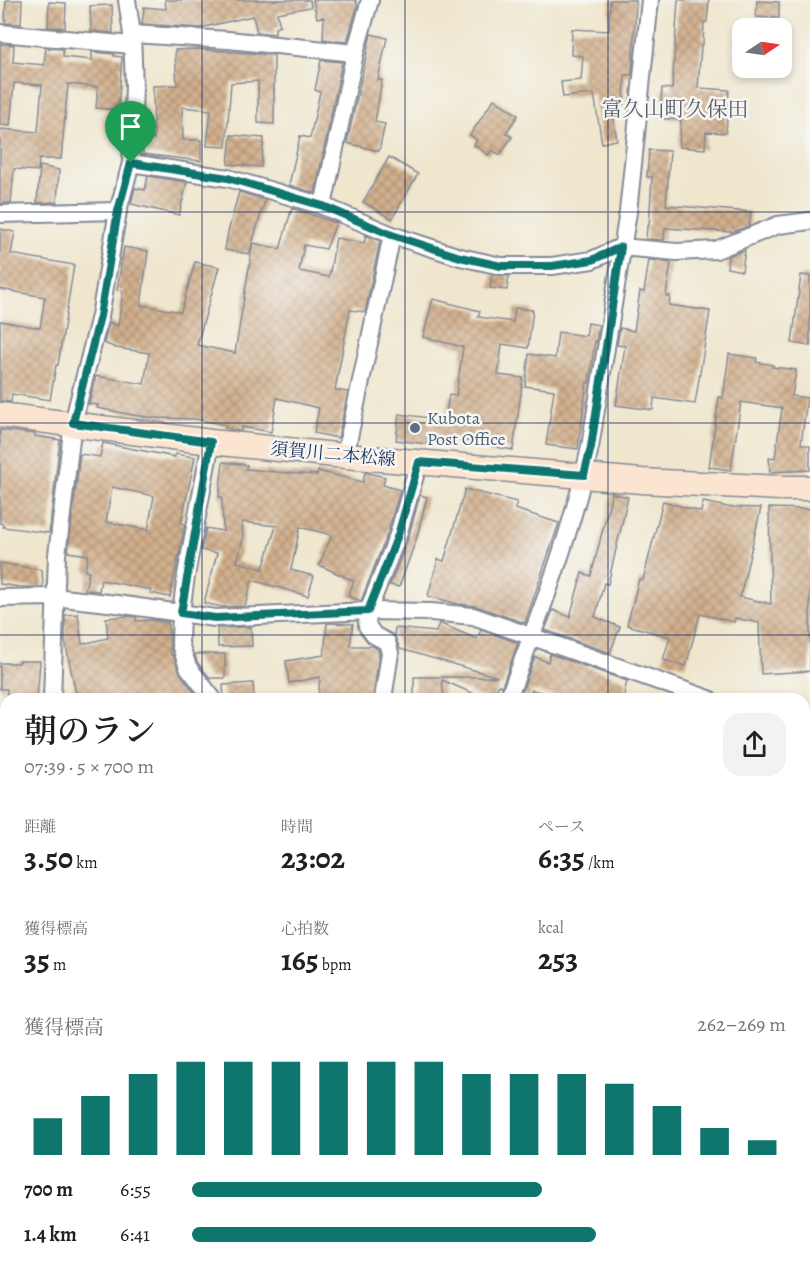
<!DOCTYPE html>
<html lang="ja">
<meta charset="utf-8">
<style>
:root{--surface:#fff;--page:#f2f2f2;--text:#202124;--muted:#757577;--accent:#0f766e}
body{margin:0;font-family:Alegreya,"Noto Serif JP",serif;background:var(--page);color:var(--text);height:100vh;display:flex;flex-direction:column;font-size:22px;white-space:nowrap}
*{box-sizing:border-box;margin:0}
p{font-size:20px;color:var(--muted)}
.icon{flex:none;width:33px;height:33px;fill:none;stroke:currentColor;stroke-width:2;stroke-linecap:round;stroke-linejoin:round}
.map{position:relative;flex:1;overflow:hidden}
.side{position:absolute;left:0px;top:693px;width:810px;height:578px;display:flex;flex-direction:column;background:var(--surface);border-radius:18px 18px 0 0;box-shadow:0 3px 9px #0003}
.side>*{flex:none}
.needle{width:39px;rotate:77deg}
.tools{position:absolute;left:732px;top:18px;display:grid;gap:12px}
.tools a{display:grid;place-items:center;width:60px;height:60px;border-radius:12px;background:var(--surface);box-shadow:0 3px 9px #0003;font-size:30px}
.pin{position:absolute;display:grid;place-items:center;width:51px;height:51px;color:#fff;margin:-62px -26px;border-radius:50% 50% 50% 0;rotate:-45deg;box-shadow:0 0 6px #0007}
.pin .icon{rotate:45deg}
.round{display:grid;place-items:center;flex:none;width:63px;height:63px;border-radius:18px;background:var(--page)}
.overview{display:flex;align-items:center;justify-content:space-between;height:102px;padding:0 24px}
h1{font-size:33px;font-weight:600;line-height:45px}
.metrics{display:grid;grid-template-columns:repeat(3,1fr);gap:9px;height:102px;padding:6px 24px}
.metrics div{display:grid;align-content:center}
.metrics b{font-size:30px;font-weight:600}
.metrics small{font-size:16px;font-weight:400}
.metrics p{font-size:16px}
.chart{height:168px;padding:12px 24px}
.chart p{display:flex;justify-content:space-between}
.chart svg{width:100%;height:108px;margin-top:6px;stroke:var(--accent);stroke-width:6}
ul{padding:0 24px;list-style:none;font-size:20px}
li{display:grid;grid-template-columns:96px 72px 1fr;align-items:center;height:45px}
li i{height:15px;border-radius:8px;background:var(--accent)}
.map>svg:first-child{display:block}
.building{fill:url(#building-cross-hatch);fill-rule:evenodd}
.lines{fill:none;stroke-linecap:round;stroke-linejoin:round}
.minor-casing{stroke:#858a96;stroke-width:20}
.secondary-casing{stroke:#858a96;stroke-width:27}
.minor{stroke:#fff;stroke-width:16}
.secondary{stroke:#fce5d0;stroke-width:24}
.rail{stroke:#1b2f5e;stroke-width:4.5}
.route-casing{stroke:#fff;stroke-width:12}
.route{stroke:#0f766e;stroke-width:8}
.grid{fill:none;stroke:#1b2f5e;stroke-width:1.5;stroke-opacity:0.55}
.service-dot{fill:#5c6f8a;stroke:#f6f6f2;stroke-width:2}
.labels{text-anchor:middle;stroke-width:5;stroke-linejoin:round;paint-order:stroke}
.service-label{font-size:18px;fill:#4e5e75;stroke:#f6f6f2;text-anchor:start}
.street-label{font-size:18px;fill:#1b2f5e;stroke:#f6f6f2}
.quarter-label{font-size:21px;fill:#5b5c6e;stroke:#f6f6f2}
</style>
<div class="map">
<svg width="810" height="1270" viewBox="0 0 810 1270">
<defs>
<pattern id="building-cross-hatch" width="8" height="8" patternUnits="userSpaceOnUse" patternTransform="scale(1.5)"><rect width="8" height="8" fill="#d3b08d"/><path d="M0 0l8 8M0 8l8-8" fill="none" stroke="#aa9076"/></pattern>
</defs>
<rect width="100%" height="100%" fill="#f6f6f2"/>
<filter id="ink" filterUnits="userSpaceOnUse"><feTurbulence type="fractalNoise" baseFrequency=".0167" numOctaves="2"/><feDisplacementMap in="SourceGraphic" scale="12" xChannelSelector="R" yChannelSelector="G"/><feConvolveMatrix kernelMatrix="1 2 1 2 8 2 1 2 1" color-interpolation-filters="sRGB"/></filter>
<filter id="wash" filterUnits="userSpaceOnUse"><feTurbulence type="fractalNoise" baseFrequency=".008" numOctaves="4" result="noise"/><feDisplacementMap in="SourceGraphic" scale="24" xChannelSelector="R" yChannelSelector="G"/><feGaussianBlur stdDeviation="1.35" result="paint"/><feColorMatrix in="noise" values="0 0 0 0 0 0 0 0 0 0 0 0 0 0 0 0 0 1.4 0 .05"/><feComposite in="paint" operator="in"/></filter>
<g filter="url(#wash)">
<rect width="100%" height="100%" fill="#efe6cd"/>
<g id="blocks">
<!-- building -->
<g class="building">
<path d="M6,0h16l-1,24 -16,-1z"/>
<path d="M165,0h145l1,7 -34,6 3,13 -5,2v6l-18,-2 -4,-16 -53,12 -58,-4 2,-17 22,2z"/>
<path d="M313,0h43l1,7 -10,35 -24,-3 1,-22 -7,1z"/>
<path d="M610,0h26l-4,75h-7l-1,29 -13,-1 6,37 -15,3 -8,-49 -31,3 -2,-15 20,-2 2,-24 -12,-1 1,-26 37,2z"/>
<path d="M678,0h31l-2,22h-3l-1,23h-2l-3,43 31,2 -3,43 -20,-1 -1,17 -26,-2 2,-27 -21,-2 2,-30 10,1z"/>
<path d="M757,1l22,1v16l-23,-1z"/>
<path d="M49,2l17,1 -1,25 -17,-1z"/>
<path d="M112,5l1,28 -22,-2 -1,-25z"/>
<path d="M371,34l16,4 -9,42h4l-7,42 10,2 -6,27 -32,-8z"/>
<path d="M0,44l14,1 -1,17 31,3 2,-17 17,1v8l29,3v-8l22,2v2l8,1 -4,53 -22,-2 2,-21 -30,-3 -7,75h-22l-1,12 -24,-2 -3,34h-11v-74l38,3 4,-47 -28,-2 -4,43 -10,-1z"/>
<path d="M197,49l77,6v69l-16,-1v-42l-27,2 -5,64 -19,-1 4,-36 -29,-3 1,33h18v21l-58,-7v-15h11l-1,-53 24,-1 -2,-35z"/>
<path d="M321,60l21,2 -27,131 -26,-8 11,-49 10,2 10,-46 -5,-2z"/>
<path d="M494,99l24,16 -12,18 6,4 -12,18 -8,-5 -4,5 -14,-10 3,-5 -7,-5z"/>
<path d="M231,135l33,3 -3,29 -33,-3z"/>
<path d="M649,150l21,1 -4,54 85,7 -2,14 -17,6 -67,-4 -1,12 -18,-1 1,-13h2l3,-49h-5z"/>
<path d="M389,157l29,17 -26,45 -29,-17z"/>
<path d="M40,166l19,4 -2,32 -20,1z"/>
<path d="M148,176l39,6 -8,33 -48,-11 4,-16 10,2z"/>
<path d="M239,192l26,8 -16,54 -24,-4 3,-18z"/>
<path d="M292,208l44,15 -10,26 -22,-4 -5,26 30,6 7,-39 28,5 2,-8 14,6 -15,71 -15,-2 -15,80 13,2 -10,46 -24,-5 5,-25 -42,-10 -6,34 -29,-5 -1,4h-3l-13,-3 1,-3 -31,-6 -40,-1 -22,-3 -36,-7 1,-3 -9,-1 7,-28 48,8 5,-31 -33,-5 -12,-5 5,-21 9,4 5,-35 -6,-1 7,-43 24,4 -7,54 40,7 14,-50 24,5 -22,78 38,8 18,-110 27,6z"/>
<path d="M0,229l15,3 -4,22 63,11 -16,100h-2l-6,35 -38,-6 -1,8 -11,-1v-80l40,7 5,-31 -45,-8z"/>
<path d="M745,250l-3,21 -15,-3 1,-12z"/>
<path d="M649,260l22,3 -5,33h4l-1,9 41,6 -15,93 -41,-6 -1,12 -37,-5 9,-59 -8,-1 3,-17 14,3 6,-40 4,1z"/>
<path d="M492,275l17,1 -2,14 -17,-2z"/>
<path d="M801,275l9,1v70l-18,-3z"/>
<path d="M433,299l47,12 -2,6 35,5 2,-14 18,2 -5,38 -26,-4 -4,31 25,3 -10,72 -22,-4v-2l-63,-8 -1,8 -31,-4 3,-26 46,6 4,-25 7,1 7,-49 -40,-10z"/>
<path d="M588,323l11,2 -3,17 -1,-1 -6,42 -2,-1 -9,67 -32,-4 8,-55 -29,-4 4,-32 26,4 3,-26 28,4z"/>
<path d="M729,354l28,4 -1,4 17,3 -1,2 24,3 -4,26 15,2 -6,46 9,2v24l-40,2 -1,-15 6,1 7,-50 -41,-6 -10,68 -22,-3 10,-70 4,1z"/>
<path d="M0,430l35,4v2l25,4 -11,93 -46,-6 1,-2 -4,-2z"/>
<path d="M103,443l72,14v-3l20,3 -14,66 4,1 -15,73 -20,-4 1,-3 -50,-10 -2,11 -14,-1 4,-18 -4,-1 3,-16 -20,-3 12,-98 20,3zM112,487l42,9 -6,34 -42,-8z"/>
<path d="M223,462l24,3 -1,4 41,4 30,2 1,-4 45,11 2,-10 20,5 -2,8 17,5 -12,42 -27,69 -13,-5 6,-15 -35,-16 13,-30 -32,-8 -9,43 23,6 -6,20 -56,-16 -7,26 -23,1 -18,-4 13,-50 -16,-3 5,-22 17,3 -1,-34h-3zM242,522l34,4 -13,43 -26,-7 6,-23z"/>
<path d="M465,489l52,13 -2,7 44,14 -34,100 -49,-17 -18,-2 -30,-8 10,-37 6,2z"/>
<path d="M612,493l16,4 -20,87 -4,-1 -9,34 25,10 -10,26 -65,-23 8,-20 17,7 12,-44 9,3z"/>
<path d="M420,495l7,2 -11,43 -17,47 -9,-2 18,-46z"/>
<path d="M663,501l38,11 2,-10 25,5 33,1 -21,89 31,7 -2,-96 41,1v162l-49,3 -2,-51 -24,-5 -1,4 -34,-8 -14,52 -23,-6 7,-23 -43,-12 12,-46 4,1z"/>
<path d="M0,563l42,7 1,17h-23l-20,-3z"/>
<path d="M78,614l4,30 26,-6 -2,-20 23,-2 7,1v4l18,-1 14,2 3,33h2l7,18 14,19v7h-117l-12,-58v-26z"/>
<path d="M327,623l26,1 -3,22h23l5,3 1,5 -6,45h-55l2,-22 -31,6 -3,-22 38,-6z"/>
<path d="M439,623l38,16 4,-9 37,13 -16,43 -3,-1 -6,14h-7l-44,-19 2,19h-30v-22h84l-98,-28 -6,-15 1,-6 41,4z"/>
<path d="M251,627l1,19 -34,1 -1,-19z"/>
<path d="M195,654h30v24h-15l-13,-16z"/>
<path d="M550,654l77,27 -4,18h-55l-36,-9 -3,7 -8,-3 14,-37 13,5z"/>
<path d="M19,661h21l-3,38h-30v-10h-7v-26h19z"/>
<path d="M253,683l1,16h-30l-1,-14z"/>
</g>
</g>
</g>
<g filter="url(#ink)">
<use href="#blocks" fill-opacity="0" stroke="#858a96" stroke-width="1.5"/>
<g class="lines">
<defs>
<g id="minor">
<path d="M0,33l132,12"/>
<path d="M132,34l96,6 127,13"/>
<path d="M131,163l97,15 95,28 69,29 68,22 41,9h51l40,-6 29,-13 56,5 39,-2 62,-25 32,-4"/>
<path d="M323,206l32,-153 15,-53"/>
<path d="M0,214l118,-3"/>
<path d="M211,442l-25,133 -5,38 -1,31 8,23 25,32"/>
<path d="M345,456l47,-221"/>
<path d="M0,598l54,-1 63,7 98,14 153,-7 63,1 42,4 236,83"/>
<path d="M52,699l5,-144 16,-132 27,-107 18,-105 13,-48 3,-76 -2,-53 -5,-34"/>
<path d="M383,699l7,-46 -3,-11 -13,-7 -7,-9 1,-15 30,-76 21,-73"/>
<path d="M508,699c31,-82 64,-166 82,-252l38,-235 22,-212"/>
<path d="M804,733l6,2"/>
<path d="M0,740h6"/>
<path d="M804,761h6"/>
<path d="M804,888h6"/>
<path d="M0,978l6,2"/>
<path d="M804,1099l6,4"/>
<path d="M804,1173h6"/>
<path d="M0,1218h6"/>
<path d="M77,1264l1,6"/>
<path d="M228,1264v6"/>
<path d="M538,1264v6"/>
</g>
<path id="secondary" d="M0,415l211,27 134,14 297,25 138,7h30"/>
</defs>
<!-- minor casing -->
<use href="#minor" class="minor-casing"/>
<!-- secondary casing -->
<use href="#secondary" class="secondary-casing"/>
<!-- minor -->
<use href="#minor" class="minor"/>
<!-- secondary -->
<use href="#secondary" class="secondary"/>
<!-- rail -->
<g class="rail">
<path d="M0,760h6"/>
<path d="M0,770h6"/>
<path d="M804,782h6"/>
<path d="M804,793h6"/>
<path d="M0,808h6"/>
<path d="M0,818h6"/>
<path d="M804,831l6,1"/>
<path d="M0,833l6,1"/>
<path d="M804,842l6,1"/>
<path d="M804,857h6"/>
<path d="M0,953l6,2"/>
<path d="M670,1264l8,6"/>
</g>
</g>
</g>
<g class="lines" filter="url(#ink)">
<defs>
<path id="route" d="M131,163l97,15 95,28 69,29 68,22 41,9h51l40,-6 29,-13 -30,200 -7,28 -165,-13 -21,73 -30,76 -153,7 -34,-5 30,-171 -138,-19 27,-107 18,-105z"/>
</defs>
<!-- route casing -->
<use href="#route" class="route-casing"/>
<!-- route -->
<use href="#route" class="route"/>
</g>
<!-- grid -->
<path class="grid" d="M202,0v699M405,0v699M608,0v699M0,212h810M0,423h810M0,635h810M0,847h6M804,847h6M0,1058h6M804,1058h6M202,1264v6M405,1264v6M608,1264v6"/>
<!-- markers -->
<circle class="service-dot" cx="415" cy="428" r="6"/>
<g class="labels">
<!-- service labels -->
<g class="service-label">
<text x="427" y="424">Kubota<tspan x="427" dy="21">Post Office</tspan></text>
</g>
<!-- street labels -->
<g class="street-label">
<text transform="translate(333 454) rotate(5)" y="6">須賀川二本松線</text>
</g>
<!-- quarter labels -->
<g class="quarter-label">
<text x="675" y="116">富久山町久保田</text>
</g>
</g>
</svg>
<div class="tools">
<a><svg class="needle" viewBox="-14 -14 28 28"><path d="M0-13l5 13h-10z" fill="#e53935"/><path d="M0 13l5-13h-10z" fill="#757577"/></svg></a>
</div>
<div class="pin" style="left:131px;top:163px;background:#1e9e55"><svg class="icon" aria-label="arrive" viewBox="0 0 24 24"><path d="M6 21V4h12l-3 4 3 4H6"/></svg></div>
<section class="side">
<div class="overview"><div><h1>朝のラン</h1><p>07:39 · 5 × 700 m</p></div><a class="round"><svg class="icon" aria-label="share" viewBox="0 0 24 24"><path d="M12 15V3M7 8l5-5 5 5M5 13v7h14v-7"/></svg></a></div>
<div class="metrics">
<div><p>距離</p><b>3.50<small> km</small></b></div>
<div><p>時間</p><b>23:02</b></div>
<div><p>ペース</p><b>6:35<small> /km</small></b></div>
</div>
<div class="metrics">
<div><p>獲得標高</p><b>35<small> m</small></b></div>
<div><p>心拍数</p><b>165<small> bpm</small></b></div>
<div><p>kcal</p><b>253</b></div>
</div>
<div class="chart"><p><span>獲得標高</span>262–269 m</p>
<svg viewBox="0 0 160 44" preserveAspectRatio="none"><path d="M5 44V29M15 44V20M25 44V11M35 44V6M45 44V6M55 44V6M65 44V6M75 44V6M85 44V6M95 44V11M105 44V11M115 44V11M125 44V15M135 44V24M145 44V33M155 44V38"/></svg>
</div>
<ul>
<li><b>700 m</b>6:55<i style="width:59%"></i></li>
<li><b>1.4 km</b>6:41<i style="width:68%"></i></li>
</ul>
</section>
</div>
